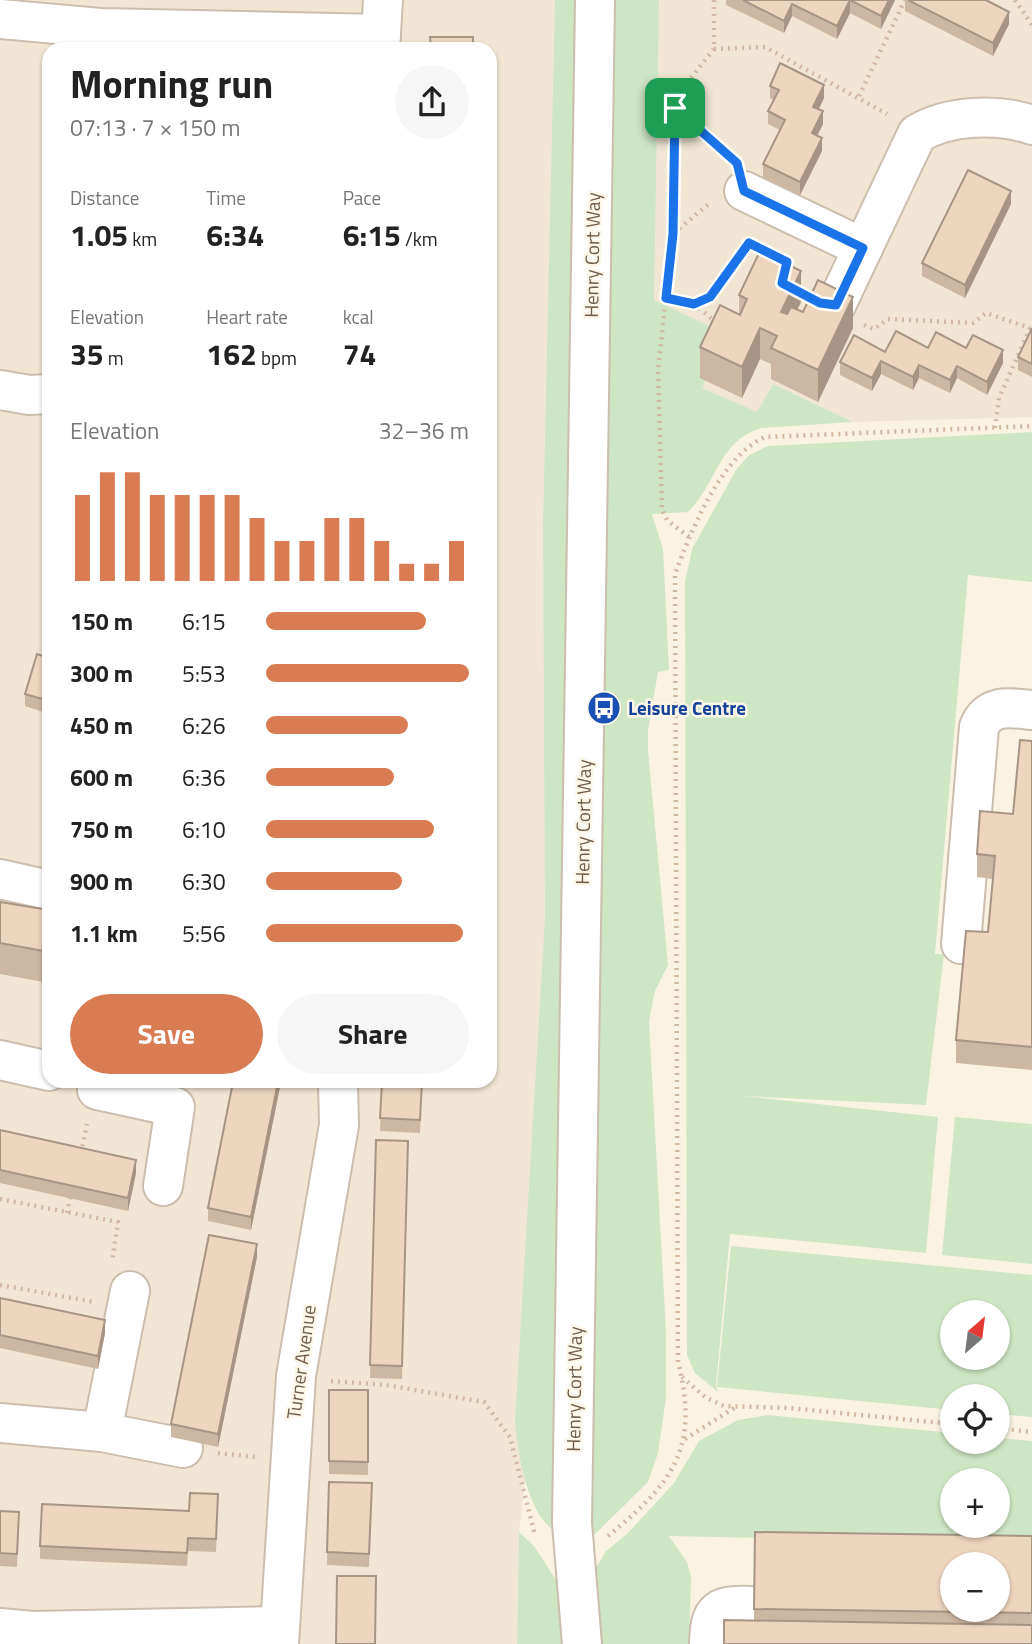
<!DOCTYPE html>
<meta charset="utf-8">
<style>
:root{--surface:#fff;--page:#f6f6f6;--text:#222;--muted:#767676;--accent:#d97c54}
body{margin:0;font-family:"Titillium Web",sans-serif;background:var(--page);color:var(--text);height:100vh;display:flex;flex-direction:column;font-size:26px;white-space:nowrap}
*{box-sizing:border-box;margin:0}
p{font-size:23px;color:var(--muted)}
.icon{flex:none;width:38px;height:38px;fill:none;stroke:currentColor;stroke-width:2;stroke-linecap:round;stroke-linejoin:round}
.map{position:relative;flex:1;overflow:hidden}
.drawer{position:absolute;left:42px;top:42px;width:455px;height:1046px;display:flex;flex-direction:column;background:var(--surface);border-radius:21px;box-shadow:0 2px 5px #0004}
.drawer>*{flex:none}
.needle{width:46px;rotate:28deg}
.fabs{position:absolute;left:940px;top:1300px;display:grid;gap:14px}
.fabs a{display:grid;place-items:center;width:70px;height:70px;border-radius:50%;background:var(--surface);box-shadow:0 2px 5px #0004;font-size:35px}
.pin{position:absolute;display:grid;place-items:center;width:60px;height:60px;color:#fff;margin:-30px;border-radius:14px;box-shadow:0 4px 10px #0006}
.round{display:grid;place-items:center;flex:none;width:74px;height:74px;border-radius:37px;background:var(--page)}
.summary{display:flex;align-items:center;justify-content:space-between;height:119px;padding:0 28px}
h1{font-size:38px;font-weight:700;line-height:52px}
.stats{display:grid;grid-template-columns:repeat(3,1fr);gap:10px;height:119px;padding:7px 28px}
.stats div{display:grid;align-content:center}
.stats b{font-size:30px;font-weight:700}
.stats small{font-size:19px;font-weight:400}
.stats p{font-size:19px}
.chart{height:196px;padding:14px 28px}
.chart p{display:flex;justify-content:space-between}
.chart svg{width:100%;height:126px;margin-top:7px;stroke:var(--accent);stroke-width:6}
.action{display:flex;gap:14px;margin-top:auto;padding:14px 28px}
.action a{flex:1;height:80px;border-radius:42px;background:var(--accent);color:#fff;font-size:28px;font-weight:700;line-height:80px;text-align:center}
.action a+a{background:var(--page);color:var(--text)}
ul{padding:0 28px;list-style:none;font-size:23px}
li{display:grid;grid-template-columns:112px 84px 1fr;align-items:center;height:52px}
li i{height:18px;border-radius:9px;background:var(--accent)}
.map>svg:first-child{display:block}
.residential{fill:#f1e6d3;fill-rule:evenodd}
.green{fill:#cfe6c4;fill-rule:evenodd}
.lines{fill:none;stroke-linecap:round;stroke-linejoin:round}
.minor-casing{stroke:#ccbeaf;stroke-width:42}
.path{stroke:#d1b8a2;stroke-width:4.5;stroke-dasharray:2 5;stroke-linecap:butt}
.minor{stroke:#fff;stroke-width:38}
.wall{fill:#ccb7a3}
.shaded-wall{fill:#a69585}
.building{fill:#edd5be;stroke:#a69585;stroke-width:2;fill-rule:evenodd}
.route-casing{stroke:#fff;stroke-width:14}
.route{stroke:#1a73e8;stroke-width:9}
.labels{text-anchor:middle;stroke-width:5;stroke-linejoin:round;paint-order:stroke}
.street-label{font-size:19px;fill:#705c4c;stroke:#fdf7ea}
.transit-label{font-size:19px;font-weight:bold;fill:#164399;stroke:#fdf7ea;text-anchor:start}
</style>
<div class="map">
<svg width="1032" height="1644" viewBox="0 0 1032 1644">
<rect width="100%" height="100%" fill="#faf3e4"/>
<!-- residential -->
<path class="residential" d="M0,0h1032v417l-179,5 -80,-38 -15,28 -115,110 -124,1010 -2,112h-517zM49,49h441v1033h-441z"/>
<!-- green -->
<g class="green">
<path d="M555,0h104l-5,300 72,34 -24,54 55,24 16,-28 80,38 -92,6c-43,13 -44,56 -73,84l-36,2 11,35 6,121 -11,2 -10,58v21l20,214 -13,26 -6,30 17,311v66l-8,55 -10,29 -56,55c-8,-1 -19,1 -27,-1 -38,-11 -47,-83 -50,-115l30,-503 -2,-394z"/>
<path d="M1032,432v150l-64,-7 -33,379h9l-18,151 -183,-9 195,21 -12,136 -196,-19 -14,152 2,6 -23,-19 -8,-18 -2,-773 7,-33 44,-79 13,-15 19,-9z"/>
<path d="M955,1117l77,7v140l-90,-9z"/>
<path d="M731,1246l301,29v142l-34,-3v-18h-46v14l-235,-23zM952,1312h46v46h-46z"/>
<path d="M768,1415l184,18v9h46v-4l34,3v103l-363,-8 18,26 4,15 -2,67h-172l2,-112 15,14 26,40 26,-1 20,-34 22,-18 46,-50 25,-42 39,-21zM952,1480h46v46h-46z"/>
</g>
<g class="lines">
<defs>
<g id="minor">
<path d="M0,19l100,9 281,6"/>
<path d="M380,49l3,-49"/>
<path d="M744,191l119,57"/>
<path d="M836,305l81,-171c31,-19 80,-21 115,-9"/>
<path d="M0,390l29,5 20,-1"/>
<path d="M0,879l49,11"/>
<path d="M961,944l18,-217c10,-24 32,-19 53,-17"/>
<path d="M0,1060l49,11"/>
<path d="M97,1090l78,17 -12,79"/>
<path d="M0,1423l102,9 81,16"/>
<path d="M102,1432l28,-141"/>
<path d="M0,1628l33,3 246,-5"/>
<path d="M279,1644l17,-268 43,-251 -1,-43"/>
<path d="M582,1644l-10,-121 23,-1523"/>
<path d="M709,1644c1,-36 8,-39 43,-38"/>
</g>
</defs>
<!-- minor casing -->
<use href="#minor" class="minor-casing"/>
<!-- path -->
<g class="path">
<path d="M1015,0l17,25"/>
<path d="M714,49l51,-2 122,67"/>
<path d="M859,96l46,-96"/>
<path d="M676,109l56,50"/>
<path d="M674,233l36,-30"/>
<path d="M666,298l28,6 23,19"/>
<path d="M694,304l16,-7 39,-54 38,19 -3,6"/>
<path d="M864,325l10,4 14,-10 85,4 13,-10 44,15"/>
<path d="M995,428l4,-30 33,-74"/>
<path d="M689,537l-22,-17 -5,-10 -4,-140 15,-136 2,-126 16,-30 23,-29v-49"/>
<path d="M81,1153l6,-29"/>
<path d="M0,1199l118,23 -6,40"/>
<path d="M67,1213l3,-15"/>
<path d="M0,1285l94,17"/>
<path d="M682,1377l23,20 19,9 65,2 163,16"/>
<path d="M331,1381l55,4 98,17 26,35 25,98"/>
<path d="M998,1428l34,4"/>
<path d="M685,1439l49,-31"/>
<path d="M218,1453l37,4"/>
<path d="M608,1536c65,-53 92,-88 70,-174l-3,-788c16,-43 46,-118 90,-137l267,-11"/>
</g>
<!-- minor -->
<use href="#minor" class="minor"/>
</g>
<!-- wall -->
<g class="wall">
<path d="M726,0h169l-14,29 -31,-16 -13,26 -45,-23 -8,17 -58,-28z"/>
<path d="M905,0h81l23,24 -16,32 -88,-45z"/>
<path d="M770,86l54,12 -5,11 4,15 -6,12 5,15 -22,44 -37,-18v-13l17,-34 -12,-6v-13l6,-11 -4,-2z"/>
<path d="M1011,204l-46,94 -43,-22v-13z"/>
<path d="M739,295l62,7 -4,8 56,18 -35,74 -47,-23v-15l-11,-5 -18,39 -42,-20v-31l39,-32z"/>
<path d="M1032,328v49l-14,-7v-13z"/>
<path d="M928,348h38l37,15 -16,32 -30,-17 -7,15 -31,-15 -6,12 -32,-16 -9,17 -32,-16v-13l45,-10z"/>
<path d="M49,658v56l-24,-8v-12z"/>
<path d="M1032,741v329l-76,-7v-23l32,-108 5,-53 -16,-2v-23l36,-40z"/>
<path d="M0,902l49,8v73l-49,-9z"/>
<path d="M280,1082v5l-29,143 -43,-9v-13z"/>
<path d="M382,1082h40l-2,51 -40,-2z"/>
<path d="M0,1130l136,43 -8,38 -128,-28z"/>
<path d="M376,1140l32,1 -6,238 -32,-1z"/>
<path d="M257,1257l-39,190 -47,-10v-13z"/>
<path d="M0,1298l105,35 -7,36 -98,-21z"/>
<path d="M329,1390h39v85l-39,-1z"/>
<path d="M329,1482l43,14 -3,71 -42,-2z"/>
<path d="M218,1507l-2,45 -28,-1 -1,15 -147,-7v-13z"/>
<path d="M0,1511l19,14 -2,42 -17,-1z"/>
<path d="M1032,1536v108l-278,-23v-12z"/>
</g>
<!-- shaded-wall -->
<g class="shaded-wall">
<path d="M850,0v13l-13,26v-13z"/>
<path d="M889,0h6l-14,29v-13z"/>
<path d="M792,4v12l-8,17v-12z"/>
<path d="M1009,12v12l-16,32v-13z"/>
<path d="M824,85v13l-11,22v-13z"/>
<path d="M823,111v13l-11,22v-13z"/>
<path d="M822,138v13l-22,44v-13z"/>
<path d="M1011,191v13l-46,94v-13z"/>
<path d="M801,271v31l-20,41v-31z"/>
<path d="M853,297v31l-35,74v-32z"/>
<path d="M760,328v31l-18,39v-31z"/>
<path d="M1003,350v13l-16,32v-13z"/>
<path d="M881,361v13l-9,17v-13z"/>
<path d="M919,365v13l-6,12v-13z"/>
<path d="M957,366v12l-7,15v-13z"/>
<path d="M278,1082h2v5l-29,143v-13z"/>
<path d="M136,1160v13l-8,38v-13z"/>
<path d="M257,1244v13l-39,190v-13z"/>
<path d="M105,1320v13l-7,36v-13z"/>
</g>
<!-- building -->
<g class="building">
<path d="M743,0h146l-8,16 -31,-16 -13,26 -45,-22 -8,17z"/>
<path d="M908,0h78l23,12 -16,31z"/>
<path d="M430,37h43v12h-42z"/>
<path d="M780,63l44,22 -11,22 10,4 -11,22 10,5 -22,44 -37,-18 22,-44 -17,-9 11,-21 -9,-4z"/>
<path d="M968,170l43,21 -46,94 -43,-22z"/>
<path d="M760,251l41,20 -20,41 6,2 4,-7 12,5 15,-32 35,17 -35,73 -47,-22 6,-12 -17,-8 -18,39 -42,-20 20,-42 20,10 7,-16 -8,-4z"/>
<path d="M1032,328v36l-14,-7z"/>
<path d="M896,331l32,17 8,-16 30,16 7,-13 30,15 -16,32 -30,-16 -7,14 -31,-15 -6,12 -32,-16 -9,17 -32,-16 14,-27 31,17z"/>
<path d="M37,654l12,4v43l-24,-7z"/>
<path d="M1020,740l12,1v306l-76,-7 10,-109 22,1 7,-76 -18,-2 3,-43 33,3z"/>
<path d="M0,902l49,8v42l-49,-9z"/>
<path d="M233,1082h45l-27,135 -43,-9z"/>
<path d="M382,1082h40l-2,38 -40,-2z"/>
<path d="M0,1130l136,30 -8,38 -128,-28z"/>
<path d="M376,1140l32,1 -6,225 -32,-1z"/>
<path d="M209,1235l48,9 -39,190 -47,-10z"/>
<path d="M0,1298l105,22 -7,36 -98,-21z"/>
<path d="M329,1390h39v72l-39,-1z"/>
<path d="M329,1482l43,1 -3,71 -42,-2z"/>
<path d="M190,1493l28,1 -2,45 -28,-1 -1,15 -147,-7 2,-42 147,7z"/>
<path d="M0,1511l19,1 -2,42 -17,-1z"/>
<path d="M755,1532l277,4v77l-278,-4zM952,1564h46v46h-46z"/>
<path d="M337,1576h39l-1,68h-39z"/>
<path d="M724,1620l308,5v19h-308z"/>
</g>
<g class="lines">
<defs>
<path id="route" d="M675,108l62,55 7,28 119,57 -27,57 -16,-2 -38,-20 5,-21 -38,-19 -39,54 -16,7 -28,-6 7,-64z"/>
</defs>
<!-- route casing -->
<use href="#route" class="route-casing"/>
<!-- route -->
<use href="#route" class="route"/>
</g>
<!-- icons -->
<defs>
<symbol id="bus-disc" viewBox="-11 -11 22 22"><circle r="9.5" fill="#1a4fb4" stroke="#fdf7ea"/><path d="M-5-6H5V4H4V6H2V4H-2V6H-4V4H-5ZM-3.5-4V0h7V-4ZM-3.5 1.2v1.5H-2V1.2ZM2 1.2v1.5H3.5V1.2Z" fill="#fff"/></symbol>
</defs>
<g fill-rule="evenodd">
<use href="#bus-disc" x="585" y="689" width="38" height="38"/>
</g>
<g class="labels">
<!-- street labels -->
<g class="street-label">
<text transform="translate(592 255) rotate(-89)" y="7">Henry Cort Way</text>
<text transform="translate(583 822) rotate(-89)" y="7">Henry Cort Way</text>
<text transform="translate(301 1362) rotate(-82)" y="7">Turner Avenue</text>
<text transform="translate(574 1389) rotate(-89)" y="7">Henry Cort Way</text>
</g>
<!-- transit labels -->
<g class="transit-label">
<text x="628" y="715">Leisure Centre</text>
</g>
</g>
</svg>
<div class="fabs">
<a><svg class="needle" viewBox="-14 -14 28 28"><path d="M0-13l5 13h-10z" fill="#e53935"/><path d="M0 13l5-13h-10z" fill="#767676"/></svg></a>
<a><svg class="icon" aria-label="locate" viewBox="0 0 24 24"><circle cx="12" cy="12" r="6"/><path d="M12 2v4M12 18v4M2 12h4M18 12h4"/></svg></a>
<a>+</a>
<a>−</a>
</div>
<div class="pin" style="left:675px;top:108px;background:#1e9e55"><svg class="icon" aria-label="arrive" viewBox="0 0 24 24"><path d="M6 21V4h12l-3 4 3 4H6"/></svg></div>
<section class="drawer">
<div class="summary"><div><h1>Morning run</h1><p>07:13 · 7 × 150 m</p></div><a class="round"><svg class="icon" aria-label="share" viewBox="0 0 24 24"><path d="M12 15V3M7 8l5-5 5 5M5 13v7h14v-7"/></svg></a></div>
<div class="stats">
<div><p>Distance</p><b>1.05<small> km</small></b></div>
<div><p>Time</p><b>6:34</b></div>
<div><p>Pace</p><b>6:15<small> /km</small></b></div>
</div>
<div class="stats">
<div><p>Elevation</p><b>35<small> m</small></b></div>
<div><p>Heart rate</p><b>162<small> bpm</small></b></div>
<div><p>kcal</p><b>74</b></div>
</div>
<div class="chart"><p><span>Elevation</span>32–36 m</p>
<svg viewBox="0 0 160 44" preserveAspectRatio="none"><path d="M5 44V14M15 44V6M25 44V6M35 44V14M45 44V14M55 44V14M65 44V14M75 44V22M85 44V30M95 44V30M105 44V22M115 44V22M125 44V30M135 44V38M145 44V38M155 44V30"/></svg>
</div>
<ul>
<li><b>150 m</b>6:15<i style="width:79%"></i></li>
<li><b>300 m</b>5:53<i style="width:100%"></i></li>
<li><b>450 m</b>6:26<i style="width:70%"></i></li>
<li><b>600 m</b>6:36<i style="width:63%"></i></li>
<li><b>750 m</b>6:10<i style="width:83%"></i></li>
<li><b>900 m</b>6:30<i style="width:67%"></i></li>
<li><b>1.1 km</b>5:56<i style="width:97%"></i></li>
</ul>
<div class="action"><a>Save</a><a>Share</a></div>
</section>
</div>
